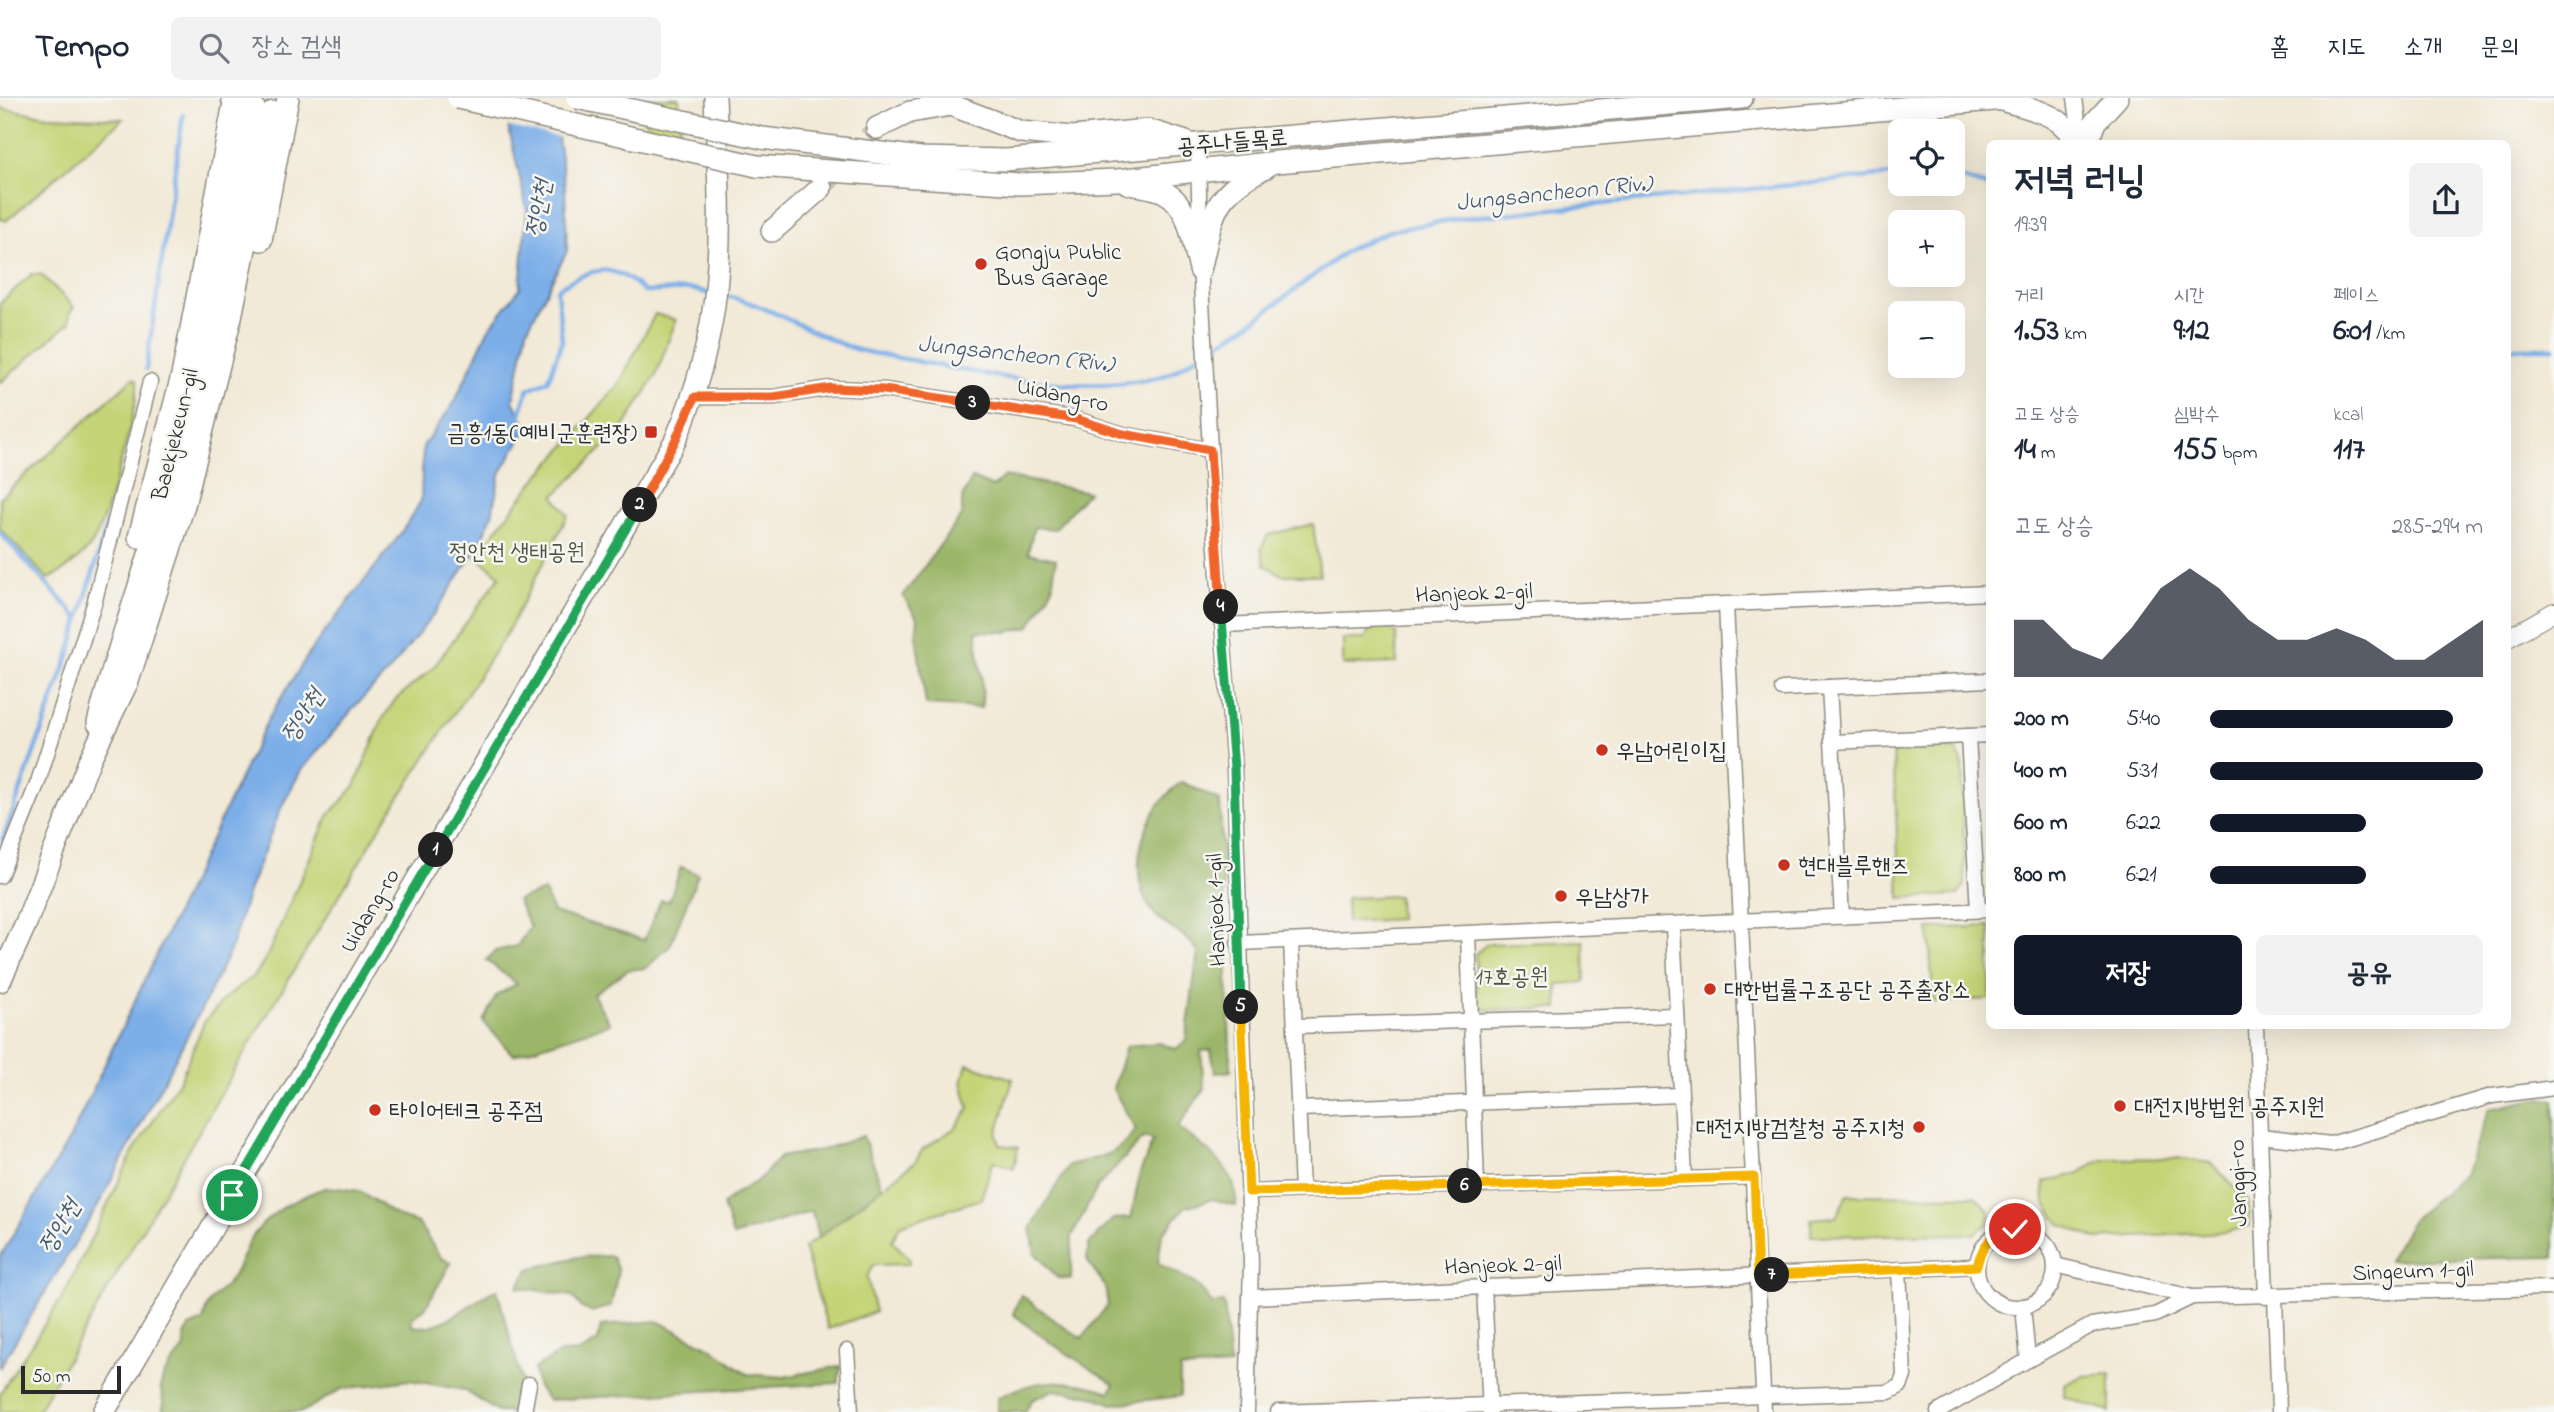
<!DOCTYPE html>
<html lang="ko">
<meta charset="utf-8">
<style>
:root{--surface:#fff;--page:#f2f2f3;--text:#1f2937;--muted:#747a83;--line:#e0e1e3;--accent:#111827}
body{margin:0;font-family:"Indie Flower","Poor Story",sans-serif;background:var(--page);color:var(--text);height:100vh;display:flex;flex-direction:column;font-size:26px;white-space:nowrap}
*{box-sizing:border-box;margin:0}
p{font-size:23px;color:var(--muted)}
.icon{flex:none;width:38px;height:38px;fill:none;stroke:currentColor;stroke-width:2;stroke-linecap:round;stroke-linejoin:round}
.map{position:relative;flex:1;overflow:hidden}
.sheet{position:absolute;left:1986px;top:42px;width:525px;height:889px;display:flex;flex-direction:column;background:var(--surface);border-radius:10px;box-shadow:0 7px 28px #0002}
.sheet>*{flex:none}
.controls{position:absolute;left:1888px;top:21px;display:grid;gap:14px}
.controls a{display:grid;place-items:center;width:77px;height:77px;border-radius:10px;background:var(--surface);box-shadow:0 7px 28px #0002;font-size:35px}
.scale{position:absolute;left:21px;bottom:18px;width:100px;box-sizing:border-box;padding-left:7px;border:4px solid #2b2b2b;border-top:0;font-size:19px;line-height:24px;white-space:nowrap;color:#2b2b2b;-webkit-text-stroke:5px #f6f6f2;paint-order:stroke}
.pin{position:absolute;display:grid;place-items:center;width:60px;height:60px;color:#fff;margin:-30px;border:4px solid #fff;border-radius:50%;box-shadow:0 2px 7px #0007}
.km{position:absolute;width:35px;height:35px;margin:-18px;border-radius:50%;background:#222;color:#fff;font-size:19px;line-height:35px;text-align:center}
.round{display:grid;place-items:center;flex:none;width:74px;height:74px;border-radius:10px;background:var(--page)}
.head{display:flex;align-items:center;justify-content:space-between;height:119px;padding:0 28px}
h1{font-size:38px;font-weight:800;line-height:52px}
.stats{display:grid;grid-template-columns:repeat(3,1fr);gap:10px;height:119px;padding:7px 28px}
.stats div{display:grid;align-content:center}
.stats b{font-size:30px;font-weight:800}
.stats small{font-size:19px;font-weight:400}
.stats p{font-size:19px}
.chart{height:196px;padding:14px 28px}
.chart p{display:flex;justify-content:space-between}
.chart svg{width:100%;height:126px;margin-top:7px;fill:var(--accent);opacity:.7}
.cta{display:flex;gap:14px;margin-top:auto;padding:14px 28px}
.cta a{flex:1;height:80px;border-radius:10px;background:var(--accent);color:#fff;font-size:28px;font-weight:800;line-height:80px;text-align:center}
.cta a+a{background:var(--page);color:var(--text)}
ul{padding:0 28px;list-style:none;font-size:23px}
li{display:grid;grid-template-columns:112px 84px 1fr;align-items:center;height:52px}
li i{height:18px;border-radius:9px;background:var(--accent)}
header{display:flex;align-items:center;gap:42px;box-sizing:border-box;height:98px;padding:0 35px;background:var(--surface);border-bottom:2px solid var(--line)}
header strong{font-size:33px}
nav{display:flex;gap:38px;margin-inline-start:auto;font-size:24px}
.search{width:490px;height:63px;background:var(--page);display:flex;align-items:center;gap:18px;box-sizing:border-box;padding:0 24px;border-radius:10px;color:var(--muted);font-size:26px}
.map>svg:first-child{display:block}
.green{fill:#c4d476;stroke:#788050;stroke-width:2}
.forest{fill:#9bb667;stroke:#637049;stroke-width:2}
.water{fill:#7baee8;stroke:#536c8a;stroke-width:2}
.pier{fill:#f2e9d6}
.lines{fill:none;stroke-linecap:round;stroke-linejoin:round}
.stream{stroke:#7baee8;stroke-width:4.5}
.secondary-tunnel{stroke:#cac3b4;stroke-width:21;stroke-dasharray:21 10;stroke-linecap:butt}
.minor-casing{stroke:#8e8a80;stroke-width:17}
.tertiary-casing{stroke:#8e8a80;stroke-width:20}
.secondary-casing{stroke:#8e8a80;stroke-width:24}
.motorway-casing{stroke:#8e8a80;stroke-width:29}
.minor{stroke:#fff;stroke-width:14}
.tertiary{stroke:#fff;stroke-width:18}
.secondary{stroke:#fff;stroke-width:21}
.motorway{stroke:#fff;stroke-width:26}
.secondary-bridge-casing{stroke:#8e8a80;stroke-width:24;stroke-linecap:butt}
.secondary-bridge{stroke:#fff;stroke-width:21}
.split-1-casing{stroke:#fff;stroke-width:14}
.split-2-casing{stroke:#fff;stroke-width:14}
.split-3-casing{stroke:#fff;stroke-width:14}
.split-4-casing{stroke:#fff;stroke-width:14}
.split-5-casing{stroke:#fff;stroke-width:14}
.split-6-casing{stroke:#fff;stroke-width:14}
.split-7-casing{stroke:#fff;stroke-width:14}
.split-8-casing{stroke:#fff;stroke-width:14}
.split-1{stroke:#22a559;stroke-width:9}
.split-2{stroke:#22a559;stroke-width:9}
.split-3{stroke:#f0652b;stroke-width:9}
.split-4{stroke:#f0652b;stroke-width:9}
.split-5{stroke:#22a559;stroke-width:9}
.split-6{stroke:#f5b400;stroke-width:9}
.split-7{stroke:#f5b400;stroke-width:9}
.split-8{stroke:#f5b400;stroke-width:9}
.poi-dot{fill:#c8321e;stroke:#f6f6f2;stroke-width:2.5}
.labels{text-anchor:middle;stroke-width:5;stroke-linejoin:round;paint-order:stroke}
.street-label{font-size:23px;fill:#2b2b2b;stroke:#f6f6f2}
.poi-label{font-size:23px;fill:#2b2b2b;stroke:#f6f6f2;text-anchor:start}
.park-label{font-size:23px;fill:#51553e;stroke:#f6f6f2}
.water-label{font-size:24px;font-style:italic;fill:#47596d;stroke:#f6f6f2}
</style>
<header>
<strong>Tempo</strong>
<div class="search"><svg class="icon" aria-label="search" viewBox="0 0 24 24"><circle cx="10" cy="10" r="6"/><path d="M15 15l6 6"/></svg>장소 검색</div>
<nav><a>홈</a><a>지도</a><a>소개</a><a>문의</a></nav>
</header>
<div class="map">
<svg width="2554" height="1314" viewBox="0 0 2554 1314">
<rect width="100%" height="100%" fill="#f6f6f2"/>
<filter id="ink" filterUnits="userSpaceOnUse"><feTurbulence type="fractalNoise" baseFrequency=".0143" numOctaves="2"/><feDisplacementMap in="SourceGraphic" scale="14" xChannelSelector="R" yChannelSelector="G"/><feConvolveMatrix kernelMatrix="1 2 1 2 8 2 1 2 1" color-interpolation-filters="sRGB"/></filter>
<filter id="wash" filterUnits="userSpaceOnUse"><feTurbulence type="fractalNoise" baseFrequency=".00686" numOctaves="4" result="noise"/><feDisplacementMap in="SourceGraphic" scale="28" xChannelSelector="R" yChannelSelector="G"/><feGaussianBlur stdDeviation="1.57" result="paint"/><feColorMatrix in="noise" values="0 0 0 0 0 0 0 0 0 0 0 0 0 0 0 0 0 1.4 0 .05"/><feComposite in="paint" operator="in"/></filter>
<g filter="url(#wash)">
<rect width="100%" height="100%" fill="#f2e9d6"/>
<!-- green -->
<g class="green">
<path d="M632,0h47l2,42c-29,-5 -38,-16 -49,-42z"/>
<path d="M0,10l49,8 74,3 -117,102 -6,-3z"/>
<path d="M32,176l10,1 32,32 -5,7 1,8 -70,61v-80z"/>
<path d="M655,216l21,6 -20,55 -32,52 -70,69 14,19 -60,116 -122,187 -137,227 -212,367h-37v-19l66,-102 67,-139 48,-74 23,-56 21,-24 31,-24 12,-20 60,-138 27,-30 27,-66 13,-20 38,-32 67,-92 -24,-20 59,-76 83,-94z"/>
<path d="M133,280l4,2c3,22 -31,141 -44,162 -6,11 -33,33 -45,37l-48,-50v-31z"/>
<path d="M1313,426l7,51h-38l-17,-10 -4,-17 7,-13z"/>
<path d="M1383,527l13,8 1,30 -54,2v-26h22l4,-9z"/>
<path d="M1955,651l7,12 3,124 -7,10 -58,3 -7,-146z"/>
<path d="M1398,798l1,23 -52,3 -1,-24z"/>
<path d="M1990,828v73l-57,3 -4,-73z"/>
<path d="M1584,843l1,41 -27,2v24l-72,2 -9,-6 -2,-50 12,-10z"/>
<path d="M967,966l46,15 -16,55 3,11 18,2 -4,21 -21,-7 -12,38 -81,26 -8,16 17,17v6l-36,1 -6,12 8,35 -47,17 -24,-81 111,-86 8,-13 32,-21 14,-19 -7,-27z"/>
<path d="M2176,1060l35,5 36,37 3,26 -24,6 -129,7 -37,-15 -15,-22 -1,-20 33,-8 25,-15z"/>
<path d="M1847,1097l128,1 15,16v10l-16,12 -163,2v-17l25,-2z"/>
<path d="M2110,1276v38l-46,-15v-12l19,-9z"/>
</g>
<!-- forest -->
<g class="forest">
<path d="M1004,378l84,16 -33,37 -21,-2 -6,26 28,6 -4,30 -23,38 -22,5 -30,-1c-1,26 9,52 4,77l-55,-3 -10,-70 2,-16 -15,-23 59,-81v-17l10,-20 21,9z"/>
<path d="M1182,684l38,19 11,270 -16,2 -4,-23 -10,1 3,38 -26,38c26,22 61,40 58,79l-23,-7 -28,8 -23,27 -4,29c25,17 36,12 54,41l12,-1 6,63 -50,3v27l-67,8 -21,-8 -39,-6 -21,10 -7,12h-27l-1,-14c41,-21 70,-20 113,-6l4,-8 -63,-41 -38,-29 8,-19c21,14 39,32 61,43l26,-33 -3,-19 -18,-26 2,-16 24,-25 18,-1 9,-45 13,-33 -9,-3 -46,49 -26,50 -1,43 -13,-1 -23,-25 -4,-25 38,-63c33,-9 44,-6 67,-35l-23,-41 13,-43 33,-3 17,6 10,-9 12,-88c-9,-17 -27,-21 -41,-35 -36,-39 -14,-109 25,-135z"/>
<path d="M681,769l17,7 -28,72 -24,22 -18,2 -35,24 17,30 -97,31 -30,-34 14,-26 20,-11 -31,-24 10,-9 21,-5 13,-19 -13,-27 27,-9 9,21 91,28 17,-40 8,1z"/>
<path d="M2540,1000l14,2v157l-166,3 25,-41 52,-45 24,-65z"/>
<path d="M863,1038l19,51 -64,51 -6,-27 -79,25 -10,-31 13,-12 22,-12 22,-24 42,-7z"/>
<path d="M328,1089l32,4 37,25 21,7 23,35 10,5 -26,45 -13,10v8c31,6 59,-25 85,-37l27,100 -10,23h-16l-34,-22 -55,-10 -67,9 -40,23h-140c4,-10 0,-12 -1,-22 -2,-14 16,-33 24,-43l-1,-9 5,-11 14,-6c5,-24 11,-22 26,-39 9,-11 13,-27 20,-40 17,-29 48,-45 79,-55z"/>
<path d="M612,1158l6,15 -7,35 -20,6 -9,-4 -10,-12 -54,-9 11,-18 49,-12z"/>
<path d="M657,1223l54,27 36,26 37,3 57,-11 -3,17 -290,17 -10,-12 -4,-19 26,-16 19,-1 19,-11 3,-15z"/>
</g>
<!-- water -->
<path class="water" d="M502,0l54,25 9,63 2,65 -40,79 -14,71 14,27 -27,46 -8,41 -13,30 -45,69 -44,56 -34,35 -56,67 -18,34 -33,83 -19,62 -29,59 -100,190 -101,167v-110l70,-119 199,-421 44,-70 86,-111 22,-35 2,-55 31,-43 34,-73 32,-42 7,-78z"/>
<!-- pier -->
<path class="pier" d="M499,0h58l5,40 -57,-12z"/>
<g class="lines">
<!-- stream -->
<g class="stream">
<path d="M1953,78l37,11"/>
<path d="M721,197c44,8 85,36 128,52 19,7 42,9 62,13 79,16 170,36 249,17 14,-4 29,-16 42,-24"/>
<path d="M2508,250h46"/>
<path d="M1209,251l36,-22 104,-78 40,-18 73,-13 438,-44"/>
<path d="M146,271l37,-254"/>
<path d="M519,319l9,-28 20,-8 14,-40 -5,-52c35,-22 56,-28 87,3l48,-3 16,4"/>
<path d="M0,435l79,86"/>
<path d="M3,741l66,-184 39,-134"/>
</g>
</g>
</g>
<g filter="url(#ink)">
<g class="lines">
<!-- secondary-tunnel -->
<path class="secondary-tunnel" d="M826,85l51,-55"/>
<defs>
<g id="minor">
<path d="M2075,0l6,46"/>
<path d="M1198,48l2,94"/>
<path d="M1200,166l14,261 20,243 17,495 -4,149"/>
<path d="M695,299h79l57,-9 54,2 191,29 47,15 87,16"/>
<path d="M1726,507l38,807"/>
<path d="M1222,527l768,-32"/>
<path d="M1829,589l13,230"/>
<path d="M1782,591l208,-9"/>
<path d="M1968,638l10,174"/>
<path d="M1832,644l158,-7"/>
<path d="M0,778l38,-94 56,-178 56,-222"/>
<path d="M1673,828l12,253"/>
<path d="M1468,836l9,251"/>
<path d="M1291,843l11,249"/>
<path d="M1238,845l752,-33"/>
<path d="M1295,928l382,-11"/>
<path d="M2256,928l10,271"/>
<path d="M1299,1011l382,-14"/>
<path d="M2260,1038l71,8 161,-48 62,-8"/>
<path d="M1249,1094l504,-15"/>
<circle cx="2016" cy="1170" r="39"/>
<path d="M2055,1167l137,32"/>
<path d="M1484,1189l6,125"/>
<path d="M1250,1199l727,-31"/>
<path d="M2275,1199l4,115"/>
<path d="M847,1253l4,61"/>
<path d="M2028,1262l64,-35 63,-10 37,-18 362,-9"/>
<path d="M524,1314l5,-28"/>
<path d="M1278,1314l611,-20 11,-6 4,-10 -5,-107"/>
<path d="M1938,1314l90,-52 -5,-54"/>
</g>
<path id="tertiary" d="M2508,540l46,-26"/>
<g id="secondary">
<path d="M2002,2c28,9 62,13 74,44"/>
<path d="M877,30l33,-16 41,-7 70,27 51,5 76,-7 38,12"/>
<path d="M762,40l159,20 85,2 736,-62"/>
<path d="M2087,46l8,-22 22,-24"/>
<path d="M757,68l263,18 97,-4 160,-18 740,-64"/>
<path d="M1127,85c11,3 27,4 37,9 26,13 28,49 35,73"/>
<path d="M772,133l49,-43"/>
<path d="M261,142l27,-142"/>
<path d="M1200,172c14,-57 10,-74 66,-103"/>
<path d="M139,439l43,-161 53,-278"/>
<path d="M98,625c19,-77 47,-149 68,-225 36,-128 63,-259 88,-390"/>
<path d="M0,883l26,-58 64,-164 38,-78 56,-176 47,-188 42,-205"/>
<path d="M104,1314l571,-971c54,-123 46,-213 40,-343"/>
</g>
<path id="motorway" d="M235,0v1"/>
</defs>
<!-- minor casing -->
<use href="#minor" class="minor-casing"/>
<!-- tertiary casing -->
<use href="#tertiary" class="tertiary-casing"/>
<!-- secondary casing -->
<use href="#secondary" class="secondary-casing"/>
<!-- motorway casing -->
<use href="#motorway" class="motorway-casing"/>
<!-- minor -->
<use href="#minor" class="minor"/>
<!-- tertiary -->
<use href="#tertiary" class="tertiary"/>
<!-- secondary -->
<use href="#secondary" class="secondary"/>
<!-- motorway -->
<use href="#motorway" class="motorway"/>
<defs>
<g id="secondary-bridge">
<path d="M458,0l299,68"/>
<path d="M577,0l185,40"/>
</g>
</defs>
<!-- secondary-bridge casing -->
<use href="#secondary-bridge" class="secondary-bridge-casing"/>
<!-- secondary-bridge -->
<use href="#secondary-bridge" class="secondary-bridge"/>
</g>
</g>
<g class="lines" filter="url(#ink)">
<defs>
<path id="split-1" d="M232,1097l204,-345"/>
<path id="split-2" d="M436,752l204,-345"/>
<path id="split-3" d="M640,407l35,-64 20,-44h79l57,-9 53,2 89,13"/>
<path id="split-4" d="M973,305l103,16 47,15 87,16 11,157"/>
<path id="split-5" d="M1221,509l13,161 7,239"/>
<path id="split-6" d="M1241,909l8,185 216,-6"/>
<path id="split-7" d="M1465,1088l289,-9 4,99 14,-1"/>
<path id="split-8" d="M1772,1177l205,-9c5,-22 16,-34 38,-37"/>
</defs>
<!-- split-1 casing -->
<use href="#split-1" class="split-1-casing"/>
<!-- split-2 casing -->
<use href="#split-2" class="split-2-casing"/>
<!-- split-3 casing -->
<use href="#split-3" class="split-3-casing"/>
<!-- split-4 casing -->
<use href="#split-4" class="split-4-casing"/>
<!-- split-5 casing -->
<use href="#split-5" class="split-5-casing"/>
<!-- split-6 casing -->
<use href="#split-6" class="split-6-casing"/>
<!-- split-7 casing -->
<use href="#split-7" class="split-7-casing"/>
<!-- split-8 casing -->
<use href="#split-8" class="split-8-casing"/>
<!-- split-1 -->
<use href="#split-1" class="split-1"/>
<!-- split-2 -->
<use href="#split-2" class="split-2"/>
<!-- split-3 -->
<use href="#split-3" class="split-3"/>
<!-- split-4 -->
<use href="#split-4" class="split-4"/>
<!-- split-5 -->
<use href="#split-5" class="split-5"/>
<!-- split-6 -->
<use href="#split-6" class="split-6"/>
<!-- split-7 -->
<use href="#split-7" class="split-7"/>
<!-- split-8 -->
<use href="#split-8" class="split-8"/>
</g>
<!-- markers -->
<g class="poi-dot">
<circle cx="981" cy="166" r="7"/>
<rect x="644" y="327" width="14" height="14" rx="3.5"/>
<circle cx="1602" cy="652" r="7"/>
<circle cx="1784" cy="767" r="7"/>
<circle cx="1561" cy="798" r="7"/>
<circle cx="1710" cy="891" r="7"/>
<circle cx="2120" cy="1008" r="7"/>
<circle cx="375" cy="1012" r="7"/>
<circle cx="1919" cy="1029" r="7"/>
</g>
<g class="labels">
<!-- street labels -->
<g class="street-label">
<text transform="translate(1232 43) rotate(-5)" y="8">공주나들목로</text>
<text transform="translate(1063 296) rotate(12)" y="8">Uidang-ro</text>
<text transform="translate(174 336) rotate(-76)" y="8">Baekjekeun-gil</text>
<text transform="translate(1474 494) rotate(-2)" y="8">Hanjeok 2-gil</text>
<text transform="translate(369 812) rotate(-59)" y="8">Uidang-ro</text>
<text transform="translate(1215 812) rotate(-92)" y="8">Hanjeok 1-gil</text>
<text transform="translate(2237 1085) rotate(-92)" y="8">Janggi-ro</text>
<text transform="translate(1503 1166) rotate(-2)" y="8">Hanjeok 2-gil</text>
<text transform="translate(2413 1172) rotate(-2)" y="8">Singeum 1-gil</text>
</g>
<!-- poi labels -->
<g class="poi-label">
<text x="995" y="161">Gongju Public<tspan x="995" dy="26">Bus Garage</tspan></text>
<text x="637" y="342" text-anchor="end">금흥1동(예비군훈련장)</text>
<text x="1616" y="660">우남어린이집</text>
<text x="1798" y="775">현대블루핸즈</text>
<text x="1575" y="806">우남상가</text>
<text x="1724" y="899">대한법률구조공단 공주출장소</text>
<text x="2134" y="1016">대전지방법원 공주지원</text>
<text x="389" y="1020">타이어테크 공주점</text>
<text x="1905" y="1037" text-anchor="end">대전지방검찰청 공주지청</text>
</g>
<!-- park labels -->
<g class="park-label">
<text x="517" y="461">정안천 생태공원</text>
<text x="1512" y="886">17호공원</text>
</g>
<!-- water labels -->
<g class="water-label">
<text transform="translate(1554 94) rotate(-6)" y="8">Jungsancheon (Riv.)</text>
<text transform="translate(538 110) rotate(-80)" y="8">정안천</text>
<text transform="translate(1016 255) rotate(6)" y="8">Jungsancheon (Riv.)</text>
<text transform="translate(302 617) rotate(-57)" y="8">정안천</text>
<text transform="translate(59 1128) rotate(-59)" y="8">정안천</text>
</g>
</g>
</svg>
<div class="controls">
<a><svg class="icon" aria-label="locate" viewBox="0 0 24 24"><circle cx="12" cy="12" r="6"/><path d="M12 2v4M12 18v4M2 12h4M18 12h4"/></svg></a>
<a>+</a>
<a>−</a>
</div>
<div class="scale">50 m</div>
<div class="pin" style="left:232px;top:1097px;background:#1e9e55"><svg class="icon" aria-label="arrive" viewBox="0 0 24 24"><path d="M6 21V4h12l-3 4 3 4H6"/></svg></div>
<div class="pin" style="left:2015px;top:1131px;background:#d93025"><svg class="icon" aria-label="check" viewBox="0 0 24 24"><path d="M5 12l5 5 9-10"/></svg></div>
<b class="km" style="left:436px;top:752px">1</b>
<b class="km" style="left:640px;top:407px">2</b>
<b class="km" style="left:973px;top:305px">3</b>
<b class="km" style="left:1221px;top:509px">4</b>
<b class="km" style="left:1241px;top:909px">5</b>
<b class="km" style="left:1465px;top:1088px">6</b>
<b class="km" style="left:1772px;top:1177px">7</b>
<section class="sheet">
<div class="head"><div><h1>저녁 러닝</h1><p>19:39</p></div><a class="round"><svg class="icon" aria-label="share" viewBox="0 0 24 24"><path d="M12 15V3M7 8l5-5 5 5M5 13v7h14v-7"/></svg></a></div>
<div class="stats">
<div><p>거리</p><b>1.53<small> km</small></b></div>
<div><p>시간</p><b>9:12</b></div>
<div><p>페이스</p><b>6:01<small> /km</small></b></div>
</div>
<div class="stats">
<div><p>고도 상승</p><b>14<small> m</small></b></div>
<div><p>심박수</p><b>155<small> bpm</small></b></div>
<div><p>kcal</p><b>117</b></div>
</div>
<div class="chart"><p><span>고도 상승</span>285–294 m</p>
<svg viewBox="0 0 160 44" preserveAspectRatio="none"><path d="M0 44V24L10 24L20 34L30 38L40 27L50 13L60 6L70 13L80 24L90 31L100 31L110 27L120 31L130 38L140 38L150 31L160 24V44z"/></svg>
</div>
<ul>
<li><b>200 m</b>5:40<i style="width:89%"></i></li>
<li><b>400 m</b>5:31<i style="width:100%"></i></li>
<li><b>600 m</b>6:22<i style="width:57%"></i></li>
<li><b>800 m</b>6:21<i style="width:57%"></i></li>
</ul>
<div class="cta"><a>저장</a><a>공유</a></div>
</section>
</div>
